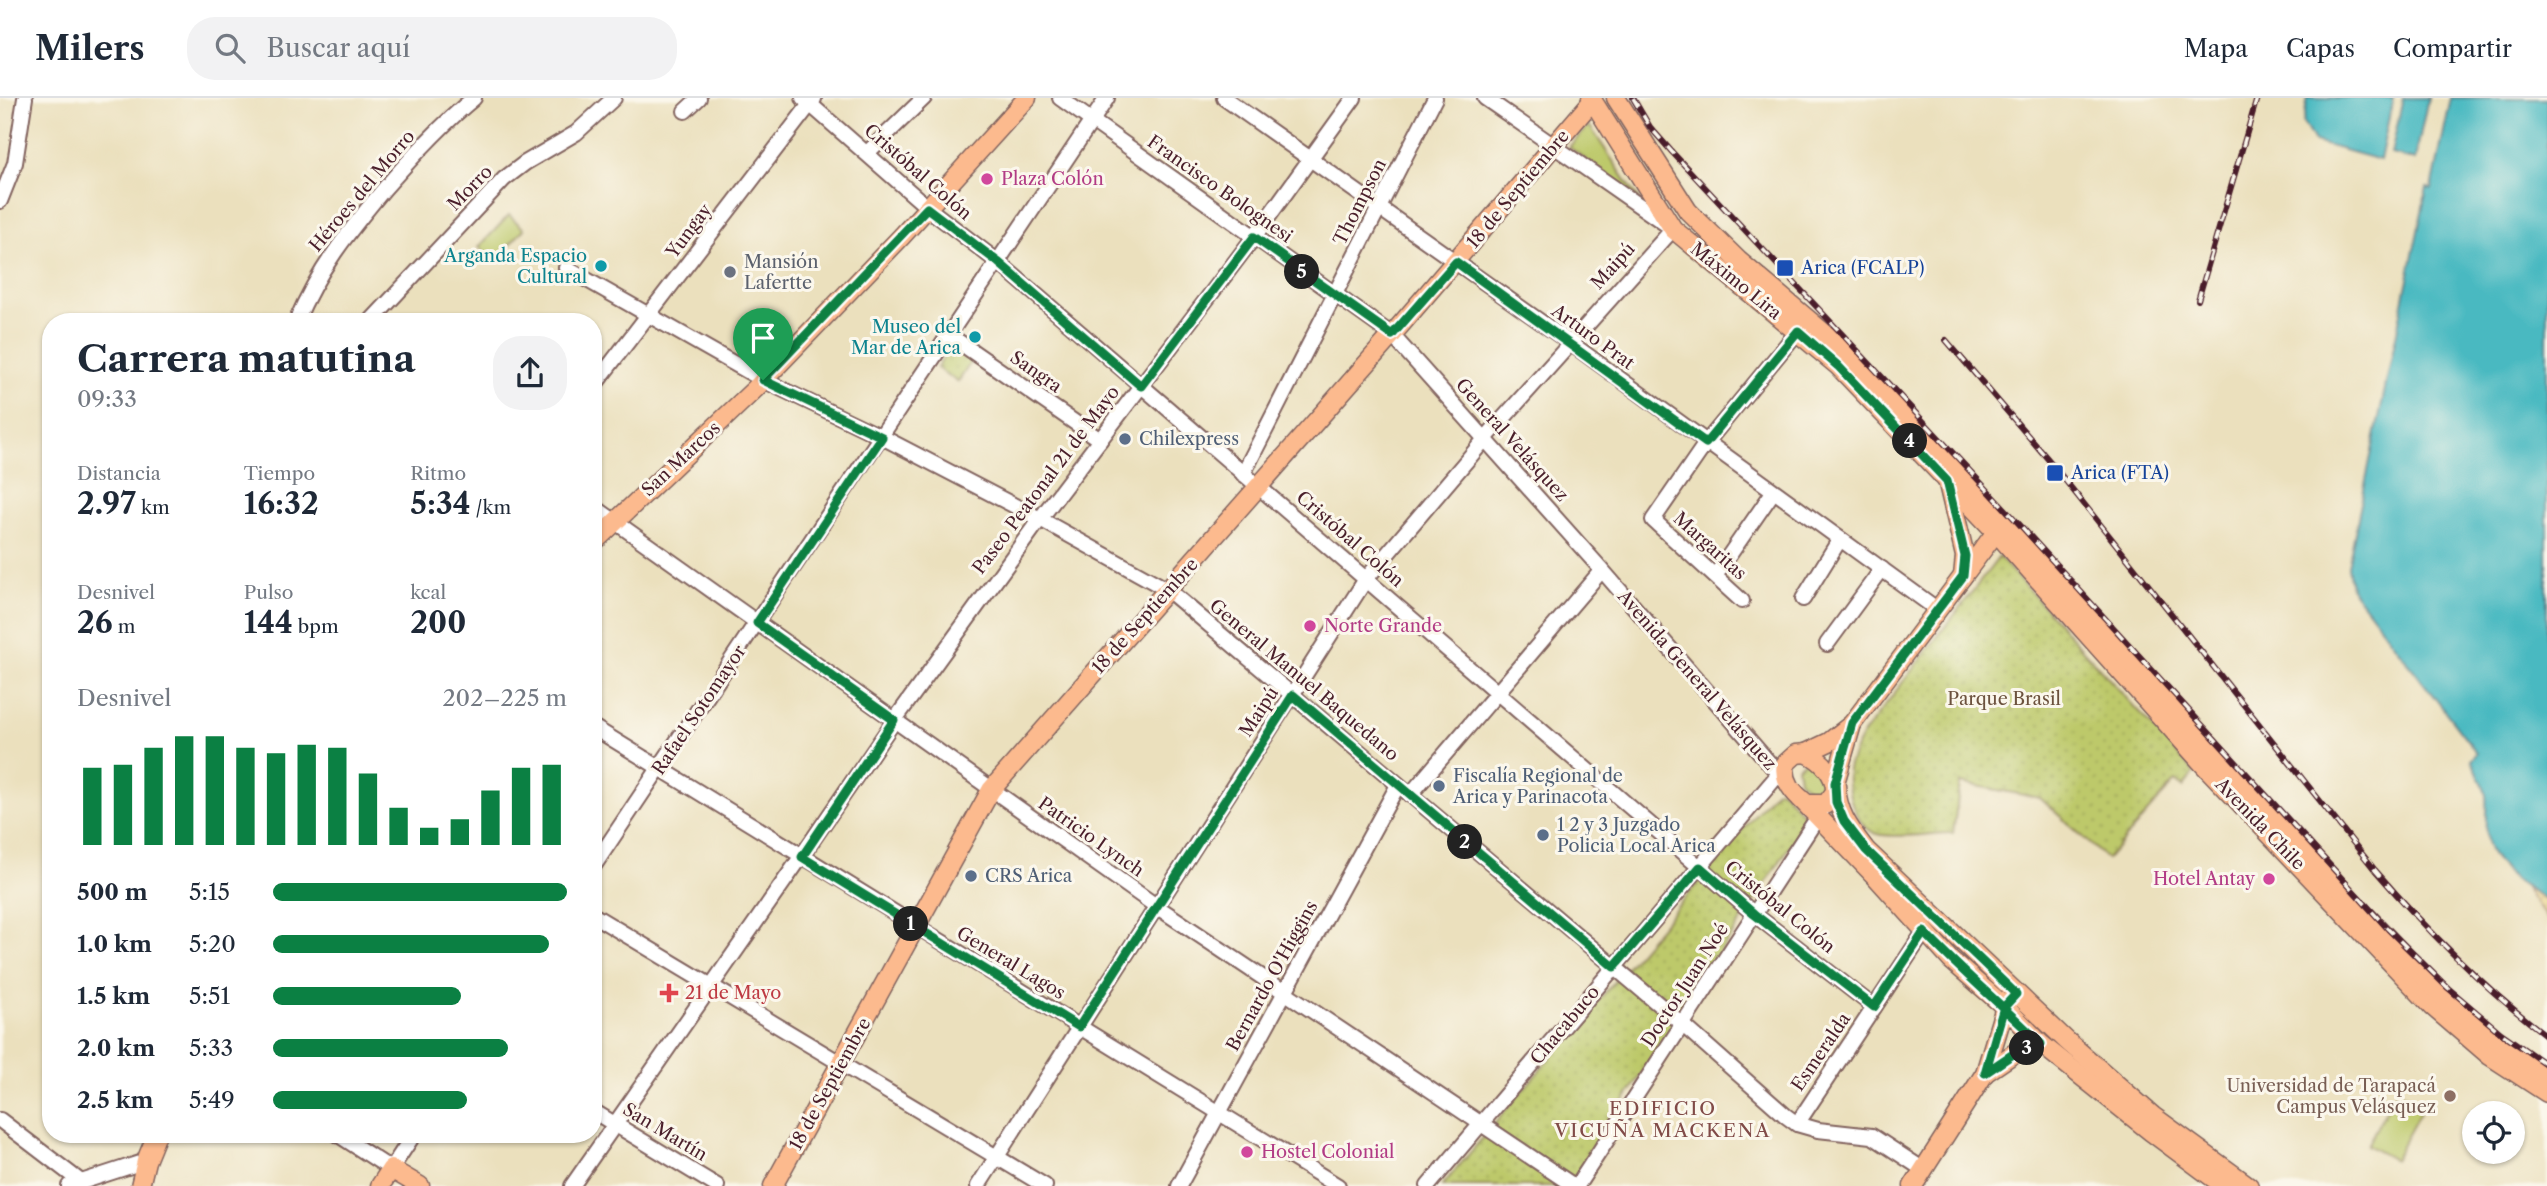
<!DOCTYPE html>
<html lang="es">
<meta charset="utf-8">
<style>
:root{--surface:#fff;--page:#f2f2f3;--text:#1f2937;--muted:#747a83;--line:#e0e1e3;--accent:#0b8043}
body{margin:0;font-family:"Libre Caslon Text",serif;background:var(--page);color:var(--text);height:100vh;display:flex;flex-direction:column;font-size:26px;white-space:nowrap}
*{box-sizing:border-box;margin:0}
p{font-size:23px;color:var(--muted)}
.icon{flex:none;width:38px;height:38px;fill:none;stroke:currentColor;stroke-width:2;stroke-linecap:round;stroke-linejoin:round}
.map{position:relative;flex:1;overflow:hidden}
.panel{position:absolute;left:42px;top:215px;width:560px;height:830px;display:flex;flex-direction:column;background:var(--surface);border-radius:28px;box-shadow:0 2px 5px #0004}
.panel>*{flex:none}
.tools{position:absolute;left:2462px;top:1003px;display:grid;gap:14px}
.tools a{display:grid;place-items:center;width:63px;height:63px;border-radius:50%;background:var(--surface);box-shadow:0 2px 5px #0004;font-size:35px}
.pin{position:absolute;display:grid;place-items:center;width:60px;height:60px;color:#fff;margin:-72px -30px;border-radius:50% 50% 50% 0;rotate:-45deg;box-shadow:0 0 7px #0007}
.pin .icon{rotate:45deg}
.km{position:absolute;width:35px;height:35px;margin:-18px;border-radius:50%;background:#222;color:#fff;font-size:19px;line-height:35px;text-align:center}
.round{display:grid;place-items:center;flex:none;width:74px;height:74px;border-radius:28px;background:var(--page)}
.headline{display:flex;align-items:center;justify-content:space-between;height:119px;padding:0 35px}
h1{font-size:38px;font-weight:700;line-height:52px}
.figures{display:grid;grid-template-columns:repeat(3,1fr);gap:10px;height:119px;padding:7px 35px}
.figures div{display:grid;align-content:center}
.figures b{font-size:30px;font-weight:700}
.figures small{font-size:19px;font-weight:400}
.figures p{font-size:19px}
.chart{height:196px;padding:14px 35px}
.chart p{display:flex;justify-content:space-between}
.chart svg{width:100%;height:126px;margin-top:7px;stroke:var(--accent);stroke-width:6}
ul{padding:0 35px;list-style:none;font-size:23px}
li{display:grid;grid-template-columns:112px 84px 1fr;align-items:center;height:52px}
li i{height:18px;border-radius:9px;background:var(--accent)}
header{display:flex;align-items:center;gap:42px;box-sizing:border-box;height:98px;padding:0 35px;background:var(--surface);border-bottom:2px solid var(--line)}
header strong{font-size:33px}
nav{display:flex;gap:38px;margin-inline-start:auto;font-size:24px}
.search{width:490px;height:63px;background:var(--page);display:flex;align-items:center;gap:18px;box-sizing:border-box;padding:0 24px;border-radius:28px;color:var(--muted);font-size:26px}
.map>svg:first-child{display:block}
.grass{fill:#bdc96b;stroke:#84744b;stroke-width:2}
.sand{fill:url(#sand-dots);stroke:#9c7c64;stroke-width:2}
.park{fill:url(#park-dots);stroke:#84744b;stroke-width:2}
.water{fill:#4ab9c1;stroke:#4a6c76;stroke-width:2}
.lines{fill:none;stroke-linecap:round;stroke-linejoin:round}
.minor-casing{stroke:#82635e;stroke-width:18}
.major-casing{stroke:#82635e;stroke-width:21}
.minor{stroke:#fff;stroke-width:14}
.major{stroke:#fcba8e;stroke-width:18}
.rail-casing{stroke:#4a1f2b;stroke-width:6}
.rail{stroke:#fbf7ec;stroke-width:3.5;stroke-dasharray:10;stroke-linecap:butt}
.route-casing{stroke:#fff;stroke-width:14}
.route{stroke:#0b8043;stroke-width:9}
.hotel-dot{fill:#d1479c;stroke:#fbf7ec;stroke-width:2.5}
.culture-dot{fill:#0f9aa8;stroke:#fbf7ec;stroke-width:2.5}
.transit-dot{fill:#1a4fb4;stroke:#fbf7ec;stroke-width:2.5}
.worship-dot{fill:#6b7280;stroke:#fbf7ec;stroke-width:2.5}
.service-dot{fill:#5c6f8a;stroke:#fbf7ec;stroke-width:2.5}
.health-dot{fill:#e0444e;stroke:#fbf7ec;stroke-width:2.5}
.education-dot{fill:#8d6e63;stroke:#fbf7ec;stroke-width:2.5}
.labels{text-anchor:middle;stroke-width:6;stroke-linejoin:round;paint-order:stroke}
.street-label{font-size:18px;fill:#4a1f2b;stroke:#fbf7ec}
.hotel-label{font-size:18px;fill:#b23c85;stroke:#fbf7ec;text-anchor:start}
.culture-label{font-size:18px;fill:#0d838f;stroke:#fbf7ec;text-anchor:end}
.worship-label{font-size:18px;fill:#5b616d;stroke:#fbf7ec;text-anchor:start}
.transit-label{font-size:18px;fill:#164399;stroke:#fbf7ec;text-anchor:start}
.service-label{font-size:18px;fill:#4e5e75;stroke:#fbf7ec;text-anchor:start}
.park-label{font-size:18px;fill:#6c523e;stroke:#fbf7ec}
.health-label{font-size:18px;fill:#be3a42;stroke:#fbf7ec;text-anchor:start}
.education-label{font-size:18px;fill:#785e54;stroke:#fbf7ec;text-anchor:end}
.neighbourhood-label{font-size:19px;letter-spacing:2px;fill:#814b48;stroke:#fbf7ec}
</style>
<header>
<strong>Milers</strong>
<div class="search"><svg class="icon" aria-label="search" viewBox="0 0 24 24"><circle cx="10" cy="10" r="6"/><path d="M15 15l6 6"/></svg>Buscar aquí</div>
<nav><a>Mapa</a><a>Capas</a><a>Compartir</a></nav>
</header>
<div class="map">
<svg width="2547" height="1088" viewBox="0 0 2547 1088">
<defs>
<pattern id="sand-dots" width="8" height="8" patternUnits="userSpaceOnUse" patternTransform="scale(1.75)"><rect width="8" height="8" fill="#eeda9e"/><path d="M2 2h.1M6 6h.1" fill="none" stroke="#cebb88" stroke-width="1.8" stroke-linecap="round"/></pattern>
<pattern id="park-dots" width="8" height="8" patternUnits="userSpaceOnUse" patternTransform="scale(1.75)"><rect width="8" height="8" fill="#bdc96b"/><path d="M2 2h.1M6 6h.1" fill="none" stroke="#a4ac5d" stroke-width="1.8" stroke-linecap="round"/></pattern>
</defs>
<rect width="100%" height="100%" fill="#fbf7ec"/>
<filter id="ink" filterUnits="userSpaceOnUse"><feTurbulence type="fractalNoise" baseFrequency=".0143" numOctaves="2"/><feDisplacementMap in="SourceGraphic" scale="14" xChannelSelector="R" yChannelSelector="G"/><feConvolveMatrix kernelMatrix="1 2 1 2 8 2 1 2 1" color-interpolation-filters="sRGB"/></filter>
<filter id="wash" filterUnits="userSpaceOnUse"><feTurbulence type="fractalNoise" baseFrequency=".00686" numOctaves="4" result="noise"/><feDisplacementMap in="SourceGraphic" scale="28" xChannelSelector="R" yChannelSelector="G"/><feGaussianBlur stdDeviation="1.57" result="paint"/><feColorMatrix in="noise" values="0 0 0 0 0 0 0 0 0 0 0 0 0 0 0 0 0 1.4 0 .05"/><feComposite in="paint" operator="in"/></filter>
<g filter="url(#wash)">
<rect width="100%" height="100%" fill="#ebe0bd"/>
<!-- grass -->
<g class="grass">
<path d="M1589,27l50,75 -70,-53z"/>
<path d="M509,117l15,14 -30,33 -15,-15z"/>
<path d="M1805,663l10,5 11,16 -5,9 -9,1 -13,-12 -2,-13z"/>
<path d="M2397,992l27,15 -30,55 -27,-15z"/>
</g>
<!-- sand -->
<path class="sand" d="M2524,789l23,14v18z"/>
<!-- park -->
<g class="park">
<path d="M954,243l21,15 -17,26 -21,-14z"/>
<path d="M1999,459l195,216 -11,14 -8,-6 -68,78 -67,-61 -80,-15 -7,50c-20,0 -52,5 -71,2 -27,-4 -36,-43 -34,-66 2,-12 10,-24 15,-35z"/>
<path d="M1780,691l26,28v4l-237,365h-127l333,-395z"/>
</g>
<!-- water -->
<g class="water">
<path d="M2308,0h85l-13,62 -66,-18 -11,-20z"/>
<path d="M2403,0h25l-13,62 -24,-6z"/>
<path d="M2451,0h96v802c-20,-12 -47,-27 -57,-50 -8,-17 -2,-37 -4,-55 -2,-13 -9,-24 -15,-35l6,-7 -126,-165 -3,-22 79,-378 5,1z"/>
</g>
</g>
<g filter="url(#ink)">
<g class="lines">
<defs>
<g id="minor">
<path d="M803,0l131,115 64,49 756,652 120,93"/>
<path d="M1060,0l332,237 210,235 188,217"/>
<path d="M1224,0l345,244 369,268"/>
<path d="M685,13l14,-13"/>
<path d="M867,55l57,-55"/>
<path d="M0,103l15,-38 10,-65"/>
<path d="M566,170l197,112 119,57 158,82 128,71 514,434 104,92 11,8 21,6 54,6 52,34"/>
<path d="M296,224c22,-52 52,-90 88,-133 28,-32 57,-64 90,-91"/>
<path d="M370,224l134,-143 21,-16 51,-30 38,-35"/>
<path d="M949,237l151,105"/>
<path d="M593,289l221,-288"/>
<path d="M1243,376l192,-376"/>
<path d="M593,408l563,400 418,280"/>
<path d="M1715,478l58,-84"/>
<path d="M1803,501l37,-60"/>
<path d="M1742,503l-89,-81 53,-77 92,-112"/>
<path d="M1827,546l55,-75"/>
<path d="M593,629l745,459"/>
<path d="M1410,697l192,-225"/>
<path d="M593,769l514,-769"/>
<path d="M593,817l452,271"/>
<path d="M593,1013l124,75"/>
<path d="M0,1022l81,62"/>
<path d="M1797,1026l127,-192"/>
<path d="M337,1036l54,35 23,-35"/>
<path d="M69,1088l77,-25"/>
<path d="M572,1088l229,-329 93,-136 146,-202 214,-282 100,-139"/>
<path d="M978,1088l388,-607 125,-147 182,-203 -188,-131"/>
<path d="M1179,1088l219,-401"/>
<path d="M1428,1088l355,-417"/>
<path d="M1577,1088l246,-377"/>
</g>
<g id="major">
<path d="M1591,0l82,131 165,137 157,165 209,234 229,242 57,49 57,37"/>
<path d="M1616,0l72,113 50,49 111,94 428,467 164,174 56,47 50,34"/>
<path d="M1948,386l17,72 -2,20"/>
<path d="M593,445l162,-154 147,-153 125,-138"/>
<path d="M1806,655l23,-11 23,-18 150,-200"/>
<path d="M1806,655c16,7 30,22 29,39l-9,12h-19c-13,-10 -25,-23 -21,-41l10,-9z"/>
<path d="M1835,685l17,-59"/>
<path d="M1836,687c1,28 14,44 30,65l201,191 86,75 96,70"/>
<path d="M1800,700l76,79 75,83 54,47 36,37 109,87 74,55"/>
<path d="M1985,975l34,-23 22,-6"/>
<path d="M140,1088l6,-25 11,-27"/>
<path d="M380,1088l11,-17 29,17"/>
<path d="M773,1088l218,-396 401,-455 201,-235"/>
<path d="M1913,1088l72,-113 20,-66 4,-5"/>
</g>
</defs>
<!-- minor casing -->
<use href="#minor" class="minor-casing"/>
<!-- major casing -->
<use href="#major" class="major-casing"/>
<!-- minor -->
<use href="#minor" class="minor"/>
<!-- major -->
<use href="#major" class="major"/>
<defs>
<g id="rail">
<path d="M1633,0l17,29 22,25 338,362 378,415 60,59 53,45 46,32"/>
<path d="M2198,202l59,-202"/>
<path d="M1946,242l107,125 322,405c52,60 108,118 172,166"/>
</g>
</defs>
<!-- rail casing -->
<use href="#rail" class="rail-casing"/>
<!-- rail -->
<use href="#rail" class="rail"/>
</g>
</g>
<g class="lines" filter="url(#ink)">
<defs>
<path id="route" d="M763,282l119,57 -125,186 137,97 -92,137 277,170 214,-332 321,272 86,-100 54,47 120,93 50,-75c37,39 79,74 117,112l-22,6 -34,23 19,-66 12,-13 -150,-144 -22,-29 -8,-19 -1,-19 17,-60 111,-147 2,-20 -18,-75 -109,-115 -40,-35 -92,112 -250,-181 -64,73 -138,-98 -113,149 -143,-124 -71,-54 -164,172"/>
</defs>
<!-- route casing -->
<use href="#route" class="route-casing"/>
<!-- route -->
<use href="#route" class="route"/>
</g>
<!-- markers -->
<g class="hotel-dot">
<circle cx="987" cy="81" r="7"/>
<circle cx="1310" cy="528" r="7"/>
<circle cx="2269" cy="781" r="7"/>
<circle cx="1247" cy="1054" r="7"/>
</g>
<g class="culture-dot">
<circle cx="601" cy="168" r="7"/>
<circle cx="975" cy="239" r="7"/>
</g>
<g class="transit-dot">
<rect x="1776" y="161" width="18" height="18" rx="3.5"/>
<rect x="2046" y="366" width="18" height="18" rx="3.5"/>
</g>
<circle class="worship-dot" cx="730" cy="174" r="7"/>
<g class="service-dot">
<circle cx="1125" cy="341" r="7"/>
<circle cx="1439" cy="688" r="7"/>
<circle cx="1543" cy="737" r="7"/>
<circle cx="971" cy="778" r="7"/>
</g>
<path class="health-dot" d="M665.5 884.5h7v7h7v7h-7v7h-7v-7h-7v-7h7z"/>
<circle class="education-dot" cx="2450" cy="998" r="7"/>
<g class="labels">
<!-- street labels -->
<g class="street-label">
<text transform="translate(918 74) rotate(41)" y="6">Cristóbal Colón</text>
<text transform="translate(470 90) rotate(-46)" y="6">Morro</text>
<text transform="translate(1220 91) rotate(35)" y="6">Francisco Bolognesi</text>
<text transform="translate(1518 91) rotate(-50)" y="6">18 de Septiembre</text>
<text transform="translate(362 93) rotate(-50)" y="6">Héroes del Morro</text>
<text transform="translate(1360 104) rotate(-63)" y="6">Thompson</text>
<text transform="translate(689 133) rotate(-53)" y="6">Yungay</text>
<text transform="translate(1613 168) rotate(-48)" y="6">Maipú</text>
<text transform="translate(1736 183) rotate(39)" y="6">Máximo Lira</text>
<text transform="translate(1593 239) rotate(36)" y="6">Arturo Prat</text>
<text transform="translate(1036 274) rotate(35)" y="6">Sangra</text>
<text transform="translate(1512 342) rotate(48)" y="6">General Velásquez</text>
<text transform="translate(681 361) rotate(-43)" y="6">San Marcos</text>
<text transform="translate(1046 382) rotate(-53)" y="6">Paseo Peatonal 21 de Mayo</text>
<text transform="translate(1350 441) rotate(41)" y="6">Cristóbal Colón</text>
<text transform="translate(1710 448) rotate(42)" y="6">Margaritas</text>
<text transform="translate(1145 518) rotate(-48)" y="6">18 de Septiembre</text>
<text transform="translate(1304 582) rotate(40)" y="6">General Manuel Baquedano</text>
<text transform="translate(1697 582) rotate(49)" y="6">Avenida General Velásquez</text>
<text transform="translate(699 612) rotate(-56)" y="6">Rafael Sotomayor</text>
<text transform="translate(1259 614) rotate(-57)" y="6">Maipú</text>
<text transform="translate(2260 726) rotate(46)" y="6">Avenida Chile</text>
<text transform="translate(1091 739) rotate(35)" y="6">Patricio Lynch</text>
<text transform="translate(1780 809) rotate(39)" y="6">Cristóbal Colón</text>
<text transform="translate(1011 865) rotate(31)" y="6">General Lagos</text>
<text transform="translate(1272 878) rotate(-61)" y="6">Bernardo O'Higgins</text>
<text transform="translate(1685 887) rotate(-57)" y="6">Doctor Juan Noé</text>
<text transform="translate(1565 927) rotate(-50)" y="6">Chacabuco</text>
<text transform="translate(1821 954) rotate(-56)" y="6">Esmeralda</text>
<text transform="translate(830 986) rotate(-61)" y="6">18 de Septiembre</text>
<text transform="translate(665 1034) rotate(31)" y="6">San Martín</text>
</g>
<!-- hotel labels -->
<g class="hotel-label">
<text x="1001" y="87">Plaza Colón</text>
<text x="1324" y="534">Norte Grande</text>
<text x="2255" y="787" text-anchor="end">Hotel Antay</text>
<text x="1261" y="1060">Hostel Colonial</text>
</g>
<!-- culture labels -->
<g class="culture-label">
<text x="587" y="164">Arganda Espacio<tspan x="587" dy="21">Cultural</tspan></text>
<text x="961" y="235">Museo del<tspan x="961" dy="21">Mar de Arica</tspan></text>
</g>
<!-- worship labels -->
<g class="worship-label">
<text x="744" y="170">Mansión<tspan x="744" dy="21">Lafertte</tspan></text>
</g>
<!-- transit labels -->
<g class="transit-label">
<text x="1801" y="176">Arica (FCALP)</text>
<text x="2071" y="381">Arica (FTA)</text>
</g>
<!-- service labels -->
<g class="service-label">
<text x="1139" y="347">Chilexpress</text>
<text x="1453" y="684">Fiscalía Regional de<tspan x="1453" dy="21">Arica y Parinacota</tspan></text>
<text x="1557" y="733">1 2 y 3 Juzgado<tspan x="1557" dy="21">Policia Local Arica</tspan></text>
<text x="985" y="784">CRS Arica</text>
</g>
<!-- park labels -->
<g class="park-label">
<text x="2004" y="607">Parque Brasil</text>
</g>
<!-- health labels -->
<g class="health-label">
<text x="685" y="901">21 de Mayo</text>
</g>
<!-- education labels -->
<g class="education-label">
<text x="2436" y="994">Universidad de Tarapacá<tspan x="2436" dy="21">Campus Velásquez</tspan></text>
</g>
<!-- neighbourhood labels -->
<g class="neighbourhood-label">
<text x="1663" y="1017">EDIFICIO<tspan x="1663" dy="22">VICUÑA MACKENA</tspan></text>
</g>
</g>
</svg>
<div class="tools">
<a><svg class="icon" aria-label="locate" viewBox="0 0 24 24"><circle cx="12" cy="12" r="6"/><path d="M12 2v4M12 18v4M2 12h4M18 12h4"/></svg></a>
</div>
<div class="pin" style="left:763px;top:282px;background:#1e9e55"><svg class="icon" aria-label="arrive" viewBox="0 0 24 24"><path d="M6 21V4h12l-3 4 3 4H6"/></svg></div>
<b class="km" style="left:911px;top:826px">1</b>
<b class="km" style="left:1465px;top:744px">2</b>
<b class="km" style="left:2027px;top:950px">3</b>
<b class="km" style="left:1910px;top:343px">4</b>
<b class="km" style="left:1302px;top:174px">5</b>
<section class="panel">
<div class="headline"><div><h1>Carrera matutina</h1><p>09:33</p></div><a class="round"><svg class="icon" aria-label="share" viewBox="0 0 24 24"><path d="M12 15V3M7 8l5-5 5 5M5 13v7h14v-7"/></svg></a></div>
<div class="figures">
<div><p>Distancia</p><b>2.97<small> km</small></b></div>
<div><p>Tiempo</p><b>16:32</b></div>
<div><p>Ritmo</p><b>5:34<small> /km</small></b></div>
</div>
<div class="figures">
<div><p>Desnivel</p><b>26<small> m</small></b></div>
<div><p>Pulso</p><b>144<small> bpm</small></b></div>
<div><p>kcal</p><b>200</b></div>
</div>
<div class="chart"><p><span>Desnivel</span>202–225 m</p>
<svg viewBox="0 0 160 44" preserveAspectRatio="none"><path d="M5 44V17M15 44V16M25 44V10M35 44V6M45 44V6M55 44V10M65 44V12M75 44V9M85 44V10M95 44V19M105 44V31M115 44V38M125 44V35M135 44V25M145 44V17M155 44V16"/></svg>
</div>
<ul>
<li><b>500 m</b>5:15<i style="width:100%"></i></li>
<li><b>1.0 km</b>5:20<i style="width:94%"></i></li>
<li><b>1.5 km</b>5:51<i style="width:64%"></i></li>
<li><b>2.0 km</b>5:33<i style="width:80%"></i></li>
<li><b>2.5 km</b>5:49<i style="width:66%"></i></li>
</ul>
</section>
</div>
